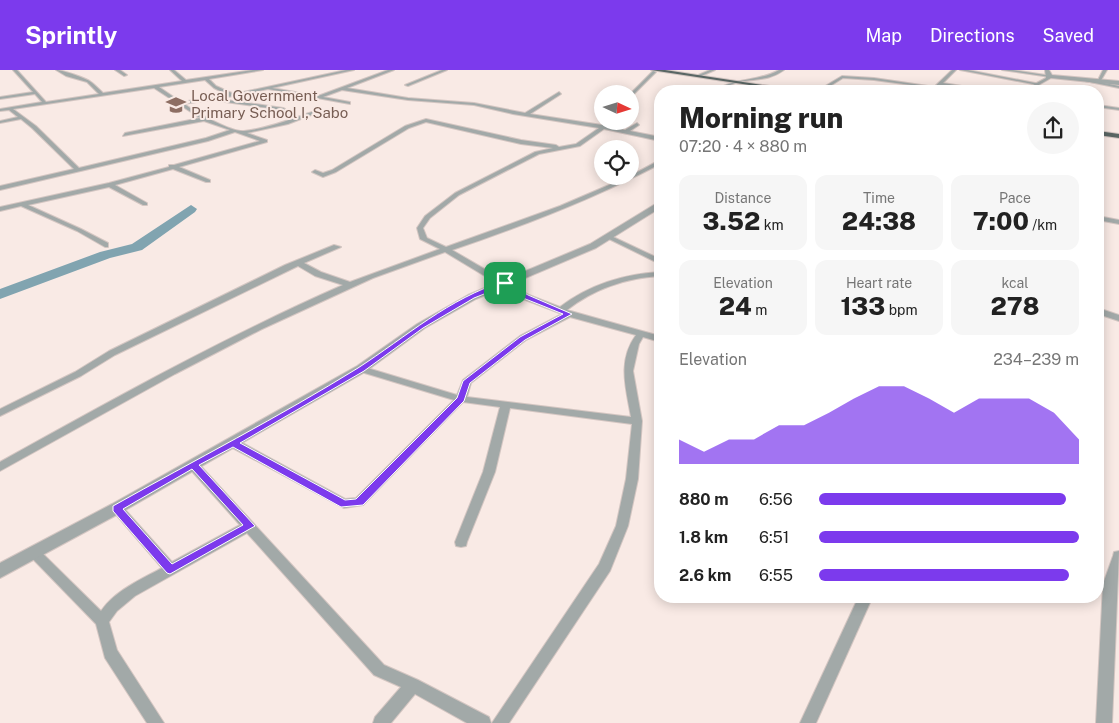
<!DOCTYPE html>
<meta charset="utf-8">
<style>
:root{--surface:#fff;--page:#f6f6f6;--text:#222;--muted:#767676;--accent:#7c3aed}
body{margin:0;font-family:"Public Sans",sans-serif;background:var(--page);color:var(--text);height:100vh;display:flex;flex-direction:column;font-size:19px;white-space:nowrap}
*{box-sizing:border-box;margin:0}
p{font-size:16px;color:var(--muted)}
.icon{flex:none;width:28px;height:28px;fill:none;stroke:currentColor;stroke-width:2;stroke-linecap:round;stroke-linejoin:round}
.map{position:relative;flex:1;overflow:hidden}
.details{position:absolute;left:654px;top:15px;width:450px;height:518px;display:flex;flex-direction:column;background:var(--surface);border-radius:20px;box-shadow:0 2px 12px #0003}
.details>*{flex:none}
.needle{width:32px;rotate:94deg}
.buttons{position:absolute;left:594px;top:15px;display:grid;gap:10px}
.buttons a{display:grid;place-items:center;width:45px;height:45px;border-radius:50%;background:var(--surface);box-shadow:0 2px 12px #0003;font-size:25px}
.pin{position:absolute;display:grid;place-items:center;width:42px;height:42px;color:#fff;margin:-21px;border-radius:10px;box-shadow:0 2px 8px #0006}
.round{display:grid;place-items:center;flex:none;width:52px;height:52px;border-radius:26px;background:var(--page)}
.head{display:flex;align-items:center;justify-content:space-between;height:85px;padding:0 25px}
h1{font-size:28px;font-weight:800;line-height:38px}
.figures{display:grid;grid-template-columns:repeat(3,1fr);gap:8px;height:85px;padding:5px 25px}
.figures div{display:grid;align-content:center;border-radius:12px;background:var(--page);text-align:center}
.figures b{font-size:25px;font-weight:800}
.figures small{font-size:14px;font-weight:400}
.figures p{font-size:14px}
.chart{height:140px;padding:10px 25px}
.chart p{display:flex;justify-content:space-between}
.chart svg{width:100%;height:90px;margin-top:5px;fill:var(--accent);opacity:.7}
ul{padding:0 25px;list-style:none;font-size:16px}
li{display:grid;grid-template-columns:80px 60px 1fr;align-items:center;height:38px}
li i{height:12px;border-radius:6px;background:var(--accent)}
header{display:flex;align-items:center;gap:30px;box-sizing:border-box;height:70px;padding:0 25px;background:var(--accent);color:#fff}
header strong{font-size:24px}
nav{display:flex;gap:28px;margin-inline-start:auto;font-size:18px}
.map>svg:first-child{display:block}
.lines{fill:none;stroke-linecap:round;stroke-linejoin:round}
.river{fill:#81a4b0;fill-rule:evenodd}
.minor-casing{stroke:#d4c6c2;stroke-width:2}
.tertiary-casing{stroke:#d4c6c2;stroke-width:2}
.trunk-casing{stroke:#d4c6c2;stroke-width:2}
.minor{fill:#a2a9a8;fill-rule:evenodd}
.tertiary{fill:#a2a9a8;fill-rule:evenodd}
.trunk{fill:#596664;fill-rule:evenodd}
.route{fill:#7c3aed;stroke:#fff;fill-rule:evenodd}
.labels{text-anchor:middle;stroke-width:4;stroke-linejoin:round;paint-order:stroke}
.far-education-label{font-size:15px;fill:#785e54;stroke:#f9eae5;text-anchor:start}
</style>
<header>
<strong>Sprintly</strong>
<nav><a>Map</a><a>Directions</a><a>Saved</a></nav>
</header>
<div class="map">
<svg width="1119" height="653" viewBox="0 0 1119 653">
<rect width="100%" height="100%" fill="#f9eae5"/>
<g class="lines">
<!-- river -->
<path class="river" d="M191,135l6,4 -2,3 -53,38 -32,8 -110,41v-10l100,-37 32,-8z"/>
<defs>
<g id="minor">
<path d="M13,0h4l29,32 53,-8 -12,-12 -21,-6 -10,-6c6,0 30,8 35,12 4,3 8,7 12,11l79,-12 -12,-11h4l12,10 67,-10h10l-54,9 7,7 18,8 112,-24h8l-82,18 46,8 70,-26h6l-47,18 61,10 66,5 51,10 34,-21 2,2 -31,20 72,11 3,-4h5l-4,5 19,4 12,-7 2,2 -9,6 30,6v4l-56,-12 -24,17 -41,8 -80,41 -29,23 -7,10 4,10 19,9 114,-41 70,-30 30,-16v4c-67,35 -137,62 -208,86l77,45 31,12c29,-22 63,-33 100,-35v4c-34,2 -66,13 -93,34l93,26v6l-17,-5 -4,7 -6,27 9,50 -4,58 -10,47 -18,45 -101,152h-17l107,-159 17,-38 10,-47 6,-55 -122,-16 -15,64 -28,70 -1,4 -5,1 -5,-1 -1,-4 28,-70 17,-65 -37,-5 -100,103 -19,3 -115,-62 -1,-3 1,-3h8l108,59 11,-1 98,-98 -96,-29 -2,-2 2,-2h6l93,28 6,-15 57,-44 42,-22 -39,-15 -78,-47 -72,26 -111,51 -87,45 -175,97v-9c113,-63 225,-125 343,-177l-28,-9 -17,-10 -183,89 -34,21 -81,40v-7l75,-37 34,-21 176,-86 49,-20 7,2 -37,16 17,9 29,10 90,-33 -20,-10 -3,-11 8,-12 30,-23 80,-41 18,-4 -32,-4 -95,-22 -17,6 -73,44 -13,5 -11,-5 3,-2 8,3 9,-3 73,-44 21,-7 95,21 35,5 3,2 17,-3 23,-16 -86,-14 -39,-9 -66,-5 -66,-10 -19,7 27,5v2l-82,-15 -34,7 -50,8c12,8 46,28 60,27 22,-2 50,-13 71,-20l4,1 -31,12 -41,9 20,7v2l-88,25 31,13v2h-4l-33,-13 -58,16 32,18v2h-4l-34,-18 -81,18 53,24 27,14v4h-3l-28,-16 -56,-25 -21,5v-4l109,-24 60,-16v-2h5l86,-24 -25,-9 -27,9 -208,49v-4l74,-17 -42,-41 -11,-9 -21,4v-2l18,-4 -9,-7 -9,1v-2l42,-7 -7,-8 -35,5v-2l33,-5zM205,10l9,8 14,7 -47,7 -22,-15zM154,18l46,30 -75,15 -2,3 81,-15 26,9 -24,8 -127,30 -43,-42 -23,-17zM570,247l66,18c-19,26 -10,53 -5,82l-164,-20 4,-14 55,-43z"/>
<path d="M115,0h5l7,5 -3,1z"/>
<path d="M442,0h5l-39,16 -3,-1z"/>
<path d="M710,0h5l-16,7 -3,-1z"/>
<path d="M779,0h5c-16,12 -31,8 -49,13 -7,2 -13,9 -21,8 21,-14 44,-9 65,-21z"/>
<path d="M952,0h4l-13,13 50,8h-9l-44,-6 -6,6h-4z"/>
<path d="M960,0h8l72,14 -2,1z"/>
<path d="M1002,0h11l39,6 -2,1z"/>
<path d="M1103,0h4l-7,12 19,4v2l-39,-8 2,-1 15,3z"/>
<path d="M653,1l3,1 -26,26v-4z"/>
<path d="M842,6l32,2 54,8 -2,1 -52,-7 -31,-2 -21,13h-5z"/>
<path d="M220,29l63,9 2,1 -2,1 -65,-9z"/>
<path d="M1098,35l21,3v2l-21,-3z"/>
<path d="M1098,146l21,4v4l-21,-4z"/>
<path d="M607,166h4l49,23v5l-53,-26z"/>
<path d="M1098,238l21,7v6l-21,-7z"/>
<path d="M193,391l4,1 187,203 34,15 71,37 2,6h-24l-52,-29 -24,29h-18l2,-6 26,-30 -27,-12 -127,-142 -112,63 -18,15 -8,11 8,28 47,73h-17l-42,-65 -9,-34 -69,-71 1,-4 5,-1 5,1 63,62c15,-21 39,-31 61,-43l-49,-57 -2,-3 2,-3 4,-2 4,2 51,57 68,-37 -51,-57 -2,-3 2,-3z"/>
<path d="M1119,481l-7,172h-16l7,-139 10,-28 1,-4z"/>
<path d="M859,526h14l-57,127h-16z"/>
</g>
<g id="tertiary">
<path d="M1045,0h4l3,5 67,6v4l-68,-7 -23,13h-6l24,-13z"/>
<path d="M657,133h3v5l-64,40 -120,51 -51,29 -60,44 -243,140 -122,66v-15l112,-59 245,-138 60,-42 51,-29 122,-51z"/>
</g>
<g id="trunk">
<path d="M651,0h14l137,21h-13z"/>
<path d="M1098,61l21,3v4l-21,-3z"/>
</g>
</defs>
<!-- minor casing -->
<use href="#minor" class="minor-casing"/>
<!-- tertiary casing -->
<use href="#tertiary" class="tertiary-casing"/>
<!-- trunk casing -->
<use href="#trunk" class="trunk-casing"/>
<!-- minor -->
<use href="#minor" class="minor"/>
<!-- tertiary -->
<use href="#tertiary" class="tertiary"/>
<!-- trunk -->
<use href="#trunk" class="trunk"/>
</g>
<!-- route -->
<path class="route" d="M505,211l23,14 44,19 -47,26 -55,43 -6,18 -101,104 -22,2 -108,-60 -34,18 56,61 -85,48 -3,-1 -54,-62v-5c82,-46 166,-89 245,-138 48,-31 91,-70 147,-87zM504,216l19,12 40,16 -43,23 -57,44 -6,17 -101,101 -11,1 -105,-57 124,-72 59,-43 51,-30zM192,399l51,56 -71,39 -49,-55z"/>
<!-- icons -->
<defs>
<symbol id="school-bare" viewBox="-9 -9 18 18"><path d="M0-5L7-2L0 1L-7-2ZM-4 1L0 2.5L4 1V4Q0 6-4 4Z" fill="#8d6e63" stroke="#f9eae5" stroke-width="2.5" paint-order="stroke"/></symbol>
</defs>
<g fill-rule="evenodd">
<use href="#school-bare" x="162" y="21" width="28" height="28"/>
</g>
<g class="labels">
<!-- far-education labels -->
<g class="far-education-label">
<text x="191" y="31">Local Government<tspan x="191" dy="17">Primary School I, Sabo</tspan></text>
</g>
</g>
</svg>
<div class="buttons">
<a><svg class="needle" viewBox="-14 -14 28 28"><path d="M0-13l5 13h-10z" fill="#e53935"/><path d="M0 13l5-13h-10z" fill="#767676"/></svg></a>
<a><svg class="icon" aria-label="locate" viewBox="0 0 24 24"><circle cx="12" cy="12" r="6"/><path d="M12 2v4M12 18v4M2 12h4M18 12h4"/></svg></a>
</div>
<div class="pin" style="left:505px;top:213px;background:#1e9e55"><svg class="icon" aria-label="arrive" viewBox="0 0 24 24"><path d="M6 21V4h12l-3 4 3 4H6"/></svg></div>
<section class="details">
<div class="head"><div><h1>Morning run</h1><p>07:20 · 4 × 880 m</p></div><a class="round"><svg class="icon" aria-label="share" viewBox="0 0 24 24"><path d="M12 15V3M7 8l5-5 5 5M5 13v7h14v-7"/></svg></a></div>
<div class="figures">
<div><p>Distance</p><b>3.52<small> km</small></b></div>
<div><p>Time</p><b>24:38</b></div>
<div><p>Pace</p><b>7:00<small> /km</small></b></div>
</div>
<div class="figures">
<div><p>Elevation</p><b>24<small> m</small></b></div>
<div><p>Heart rate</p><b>133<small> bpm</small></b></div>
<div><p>kcal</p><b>278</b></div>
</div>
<div class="chart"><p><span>Elevation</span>234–239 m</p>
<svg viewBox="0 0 160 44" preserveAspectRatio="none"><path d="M0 44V32L10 38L20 32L30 32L40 25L50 25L60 19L70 12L80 6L90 6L100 12L110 19L120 12L130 12L140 12L150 19L160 32V44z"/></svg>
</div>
<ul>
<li><b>880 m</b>6:56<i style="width:95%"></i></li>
<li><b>1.8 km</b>6:51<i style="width:100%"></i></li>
<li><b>2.6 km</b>6:55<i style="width:96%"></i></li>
</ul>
</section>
</div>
